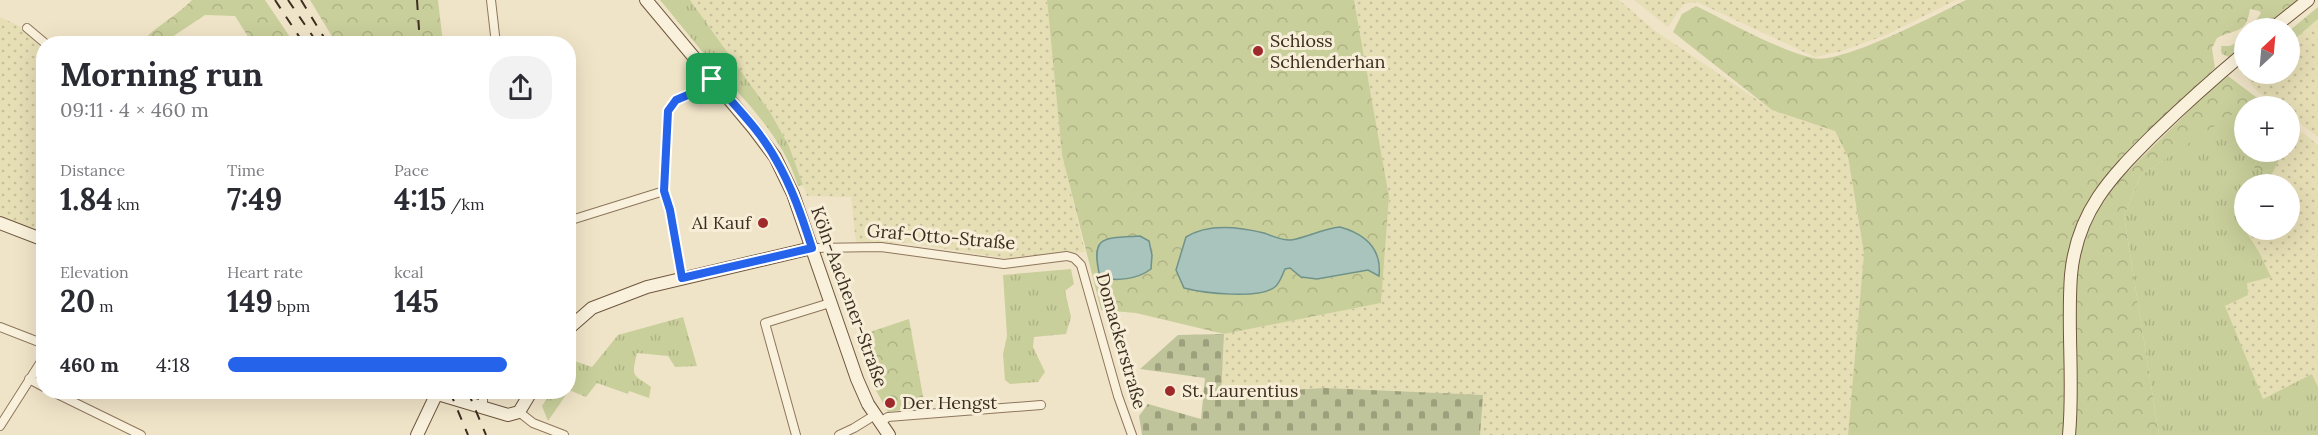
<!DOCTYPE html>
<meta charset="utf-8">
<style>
:root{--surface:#fff;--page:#f2f2f3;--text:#2b2b33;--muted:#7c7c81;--accent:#2563eb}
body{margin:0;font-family:Lora,serif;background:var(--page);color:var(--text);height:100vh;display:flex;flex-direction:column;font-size:22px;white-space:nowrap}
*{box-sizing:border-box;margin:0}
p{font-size:20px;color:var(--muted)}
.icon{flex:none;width:33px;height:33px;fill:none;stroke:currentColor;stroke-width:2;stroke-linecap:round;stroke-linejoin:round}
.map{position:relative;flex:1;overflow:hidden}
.panel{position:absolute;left:36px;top:36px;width:540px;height:363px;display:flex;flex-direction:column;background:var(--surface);border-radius:24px;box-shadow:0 6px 24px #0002}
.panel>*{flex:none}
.needle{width:39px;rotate:26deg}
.buttons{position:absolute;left:2234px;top:18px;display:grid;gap:12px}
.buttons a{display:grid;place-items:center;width:66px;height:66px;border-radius:50%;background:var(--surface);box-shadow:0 6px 24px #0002;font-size:30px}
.pin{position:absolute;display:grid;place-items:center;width:51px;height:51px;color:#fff;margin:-26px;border-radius:12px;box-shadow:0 3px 9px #0006}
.round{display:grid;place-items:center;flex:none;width:63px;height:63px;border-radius:24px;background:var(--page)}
.summary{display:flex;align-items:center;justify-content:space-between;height:102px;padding:0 24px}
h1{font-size:33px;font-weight:800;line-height:45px}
.stats{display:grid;grid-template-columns:repeat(3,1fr);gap:9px;height:102px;padding:6px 24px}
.stats div{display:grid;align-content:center}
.stats b{font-size:30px;font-weight:800}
.stats small{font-size:16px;font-weight:400}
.stats p{font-size:16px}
ul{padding:0 24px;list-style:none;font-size:20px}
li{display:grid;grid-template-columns:96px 72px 1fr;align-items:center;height:45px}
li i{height:15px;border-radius:8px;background:var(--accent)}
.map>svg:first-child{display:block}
.farmland{fill:url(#farmland-dots)}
.grass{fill:url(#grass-tufts)}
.forest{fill:url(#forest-crowns)}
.cemetery{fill:url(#cemetery-stones)}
.water{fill:#a9c4bc;stroke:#6f938a;stroke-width:1.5}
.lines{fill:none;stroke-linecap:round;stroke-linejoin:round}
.street-casing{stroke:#8d765c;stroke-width:10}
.secondary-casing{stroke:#6f573f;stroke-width:14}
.street{stroke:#faf1dc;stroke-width:8}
.secondary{stroke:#faf1dc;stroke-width:12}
.rail{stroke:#3d2e20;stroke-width:2;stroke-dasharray:10 10;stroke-linecap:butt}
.route-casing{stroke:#fff;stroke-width:12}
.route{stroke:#2563eb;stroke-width:8}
.poi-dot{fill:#9e2a2b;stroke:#f7eed8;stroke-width:2}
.labels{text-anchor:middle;stroke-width:6;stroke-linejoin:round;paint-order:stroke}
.poi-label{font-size:18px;fill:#3d2e20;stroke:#f7eed8;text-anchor:start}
.street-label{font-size:18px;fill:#3d2e20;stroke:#f7eed8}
</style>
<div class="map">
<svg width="2318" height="435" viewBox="0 0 2318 435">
<defs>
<pattern id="farmland-dots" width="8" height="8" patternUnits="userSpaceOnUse" patternTransform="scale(1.5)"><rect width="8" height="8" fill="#e6deb5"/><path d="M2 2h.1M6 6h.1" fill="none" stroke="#c6bf9b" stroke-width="1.8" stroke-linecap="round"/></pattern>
<pattern id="grass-tufts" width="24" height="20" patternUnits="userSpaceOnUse" patternTransform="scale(1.5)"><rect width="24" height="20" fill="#c9cf9b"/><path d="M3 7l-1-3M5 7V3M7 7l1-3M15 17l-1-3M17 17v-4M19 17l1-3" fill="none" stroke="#aeb285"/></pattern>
<pattern id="forest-crowns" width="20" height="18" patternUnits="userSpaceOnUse" patternTransform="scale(1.5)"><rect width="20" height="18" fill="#c9cf9b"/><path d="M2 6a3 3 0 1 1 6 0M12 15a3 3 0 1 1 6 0" fill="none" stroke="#aeb285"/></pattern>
<pattern id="cemetery-stones" width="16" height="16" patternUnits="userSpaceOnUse" patternTransform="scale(1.5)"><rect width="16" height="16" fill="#bfc49a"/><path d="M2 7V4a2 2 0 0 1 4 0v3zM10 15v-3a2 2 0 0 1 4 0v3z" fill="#9ca07d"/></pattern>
</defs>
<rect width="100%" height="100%" fill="#f0e4c8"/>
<!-- farmland -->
<g class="farmland">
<path d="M690,0h357l15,155 23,97 -82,6 -93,-15 -54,-1 -5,-45 -44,-1 -18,-50 -19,-34z"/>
<path d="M1354,0h265l35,30 118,80 63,21 13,26 16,96 -16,182h-368l2,-40 -262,-1 4,-60 157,-31 8,-106z"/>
<path d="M1634,0h322l-70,35 -44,16 -27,6 -118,-55 -13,2 -16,23z"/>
<path d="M0,17l25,12 19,15 -1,163 -9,25 -34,-14z"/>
<path d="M2318,19v118l-29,-22v-9h-12l-20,-15 -17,-21 4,-4v8h45v-30z"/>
<path d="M2295,127l23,18v242l-6,-13 -49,25 -39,-93 24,-11 -2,-12 24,-6 -11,-25 -14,-22h44v-46h-25l7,-8 12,-24h6v-13z"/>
</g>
<!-- grass -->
<g class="grass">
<path d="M660,0h30l80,112 19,34 14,39 -5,1c-15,-50 -55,-87 -88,-125 -17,-20 -33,-41 -50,-61z"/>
<path d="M2243,39v7l-14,11 -7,-3 -1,-8h9z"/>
<path d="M2243,106l1,46h19l-10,15 18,9 -7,8h-20v22l-4,5v11l19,30 12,25 -24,6 1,12 -23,11 38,93 49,-25 6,13v48h-159l-35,-219 17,-41z"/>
<path d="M1071,269l3,15 -9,7 6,26 -5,17 -32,3 -1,10 12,25 -7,10 -28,2 -5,-4 -2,-26 4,-18 -4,-61z"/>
<path d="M683,317l14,49 -22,1 -7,-11 -31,-3c-6,26 -4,20 14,34l-2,11 -20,-7 -1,3 -31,-11 -11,14 -17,-7v-31l23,8 26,-32z"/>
<path d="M551,392h17l-20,29 -6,-15z"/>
</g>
<!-- forest -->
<g class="forest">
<path d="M192,0h73l29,43h-42l-17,-27 -30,-1 -42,28h-22c14,-17 36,-27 51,-43z"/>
<path d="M310,0h128l5,43h-107z"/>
<path d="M1047,0h307l35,197 -8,106 -157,31 -88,-21 -35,-3 -39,-155z"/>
<path d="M1966,0h338l-39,28h-14l10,-15 -2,-2 -9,-2c-4,26 -14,19 -33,29l-5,10 3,20 -102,99 7,12 89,-88 19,-15 40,30 -25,1 -102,68 -17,41 35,219h-311l16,-182 -16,-96 -13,-26 -63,-21 -99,-78 9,-18 14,-8c35,17 80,43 117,52 28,7 124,-44 153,-58z"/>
<path d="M2318,7v12l-29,25v-13z"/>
<path d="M2263,152h20l-12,24 -18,-9z"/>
<path d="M909,319l16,88 -37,5 -16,-29 -17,-46z"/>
</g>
<!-- cemetery -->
<path class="cemetery" d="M1224,334l-3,60 104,-6 158,7 -3,40h-338l-3,-19 9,-12 53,15 4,-41 -65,-9 38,-34z"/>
<!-- water -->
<g class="water">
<path d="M1340,227c25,7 42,21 39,49l-11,-6 -51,9 -16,-2 -11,-9 -5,1c-2,5 -5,13 -9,17 -15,14 -73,7 -92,2l-8,-18 10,-33c22,-14 54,-10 78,-4 8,3 19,8 27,7 17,-3 31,-11 49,-13z"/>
<path d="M1140,236l9,5 3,14 -1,14c-13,10 -35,13 -51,8 -10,-42 3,-39 40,-41z"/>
</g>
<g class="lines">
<defs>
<g id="street">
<path d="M491,0l5,44"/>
<path d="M27,28l19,16"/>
<path d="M568,221l96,-30"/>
<path d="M812,248l69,-1 123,17 63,-8 7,2 7,7 37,131 14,39"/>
<path d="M682,278l-12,-68 -6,-19 4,-80 8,-11 21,-9 15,-12"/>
<path d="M0,327l44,17"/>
<path d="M29,379l15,8"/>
<path d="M53,392l88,43"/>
<path d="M483,407v-15"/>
<path d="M519,412l14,11 31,12"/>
<path d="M880,422l8,-5 153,-12"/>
<path d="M0,426l44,-69"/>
<path d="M796,435l-31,-112 65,-20"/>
<path d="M839,435l15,-7 21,-13"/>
</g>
<g id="secondary">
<path d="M646,0l108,129 21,28 18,37 64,185 11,25 21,31"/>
<path d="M2273,28l35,-28"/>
<path d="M0,223l44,17"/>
<path d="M568,329l24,-21 55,-21 165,-39"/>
<path d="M431,392l77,23 11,-3 12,-20"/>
<path d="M417,435l20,-42"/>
<path d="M2069,435c5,-53 -2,-107 2,-160 6,-65 41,-99 84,-142 29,-28 58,-54 89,-80"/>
</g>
</defs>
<!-- street casing -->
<use href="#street" class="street-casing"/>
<!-- secondary casing -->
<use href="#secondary" class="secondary-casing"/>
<!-- street -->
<use href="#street" class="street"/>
<!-- secondary -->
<use href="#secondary" class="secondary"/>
<!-- rail -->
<g class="rail">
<path d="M275,0l29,44"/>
<path d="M288,0l30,44"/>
<path d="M301,0l27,44"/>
<path d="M417,0l3,44"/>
<path d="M450,392l18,43"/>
<path d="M468,392l18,43"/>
</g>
</g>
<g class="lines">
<defs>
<path id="route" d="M712,79c21,25 47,50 63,79 17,29 27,59 37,90l-130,30 -12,-68 -6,-19 4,-80 8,-11 21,-9z"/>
</defs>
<!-- route casing -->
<use href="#route" class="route-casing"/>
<!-- route -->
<use href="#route" class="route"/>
</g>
<!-- markers -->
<g class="poi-dot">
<circle cx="1258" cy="51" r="6"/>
<circle cx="763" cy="223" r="6"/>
<circle cx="1170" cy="391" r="6"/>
<circle cx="890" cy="403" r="6"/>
</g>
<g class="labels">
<!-- poi labels -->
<g class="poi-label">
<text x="1270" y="47">Schloss<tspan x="1270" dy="21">Schlenderhan</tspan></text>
<text x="751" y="229" text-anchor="end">Al Kauf</text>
<text x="1182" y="397">St. Laurentius</text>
<text x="902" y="409">Der Hengst</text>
</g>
<!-- street labels -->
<g class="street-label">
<text transform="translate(941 237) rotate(5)" y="6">Graf-Otto-Straße</text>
<text transform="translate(849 297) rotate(70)" y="6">Köln-Aachener-Straße</text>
<text transform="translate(1121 341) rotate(74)" y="6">Domackerstraße</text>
</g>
</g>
</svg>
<div class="buttons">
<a><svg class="needle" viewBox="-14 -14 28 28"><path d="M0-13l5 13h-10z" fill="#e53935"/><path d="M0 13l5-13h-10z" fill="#7c7c81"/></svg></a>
<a>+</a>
<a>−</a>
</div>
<div class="pin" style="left:712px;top:79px;background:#1e9e55"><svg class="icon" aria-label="arrive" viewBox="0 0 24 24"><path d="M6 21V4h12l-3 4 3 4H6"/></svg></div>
<section class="panel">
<div class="summary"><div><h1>Morning run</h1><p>09:11 · 4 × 460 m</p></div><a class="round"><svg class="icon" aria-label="share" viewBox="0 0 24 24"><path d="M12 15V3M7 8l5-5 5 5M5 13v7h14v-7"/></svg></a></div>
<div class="stats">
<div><p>Distance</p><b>1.84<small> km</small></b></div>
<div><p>Time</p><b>7:49</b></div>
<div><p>Pace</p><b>4:15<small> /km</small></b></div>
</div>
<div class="stats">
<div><p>Elevation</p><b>20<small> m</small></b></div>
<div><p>Heart rate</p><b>149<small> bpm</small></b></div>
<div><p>kcal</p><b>145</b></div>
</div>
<ul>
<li><b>460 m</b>4:18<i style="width:86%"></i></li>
</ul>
</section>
</div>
